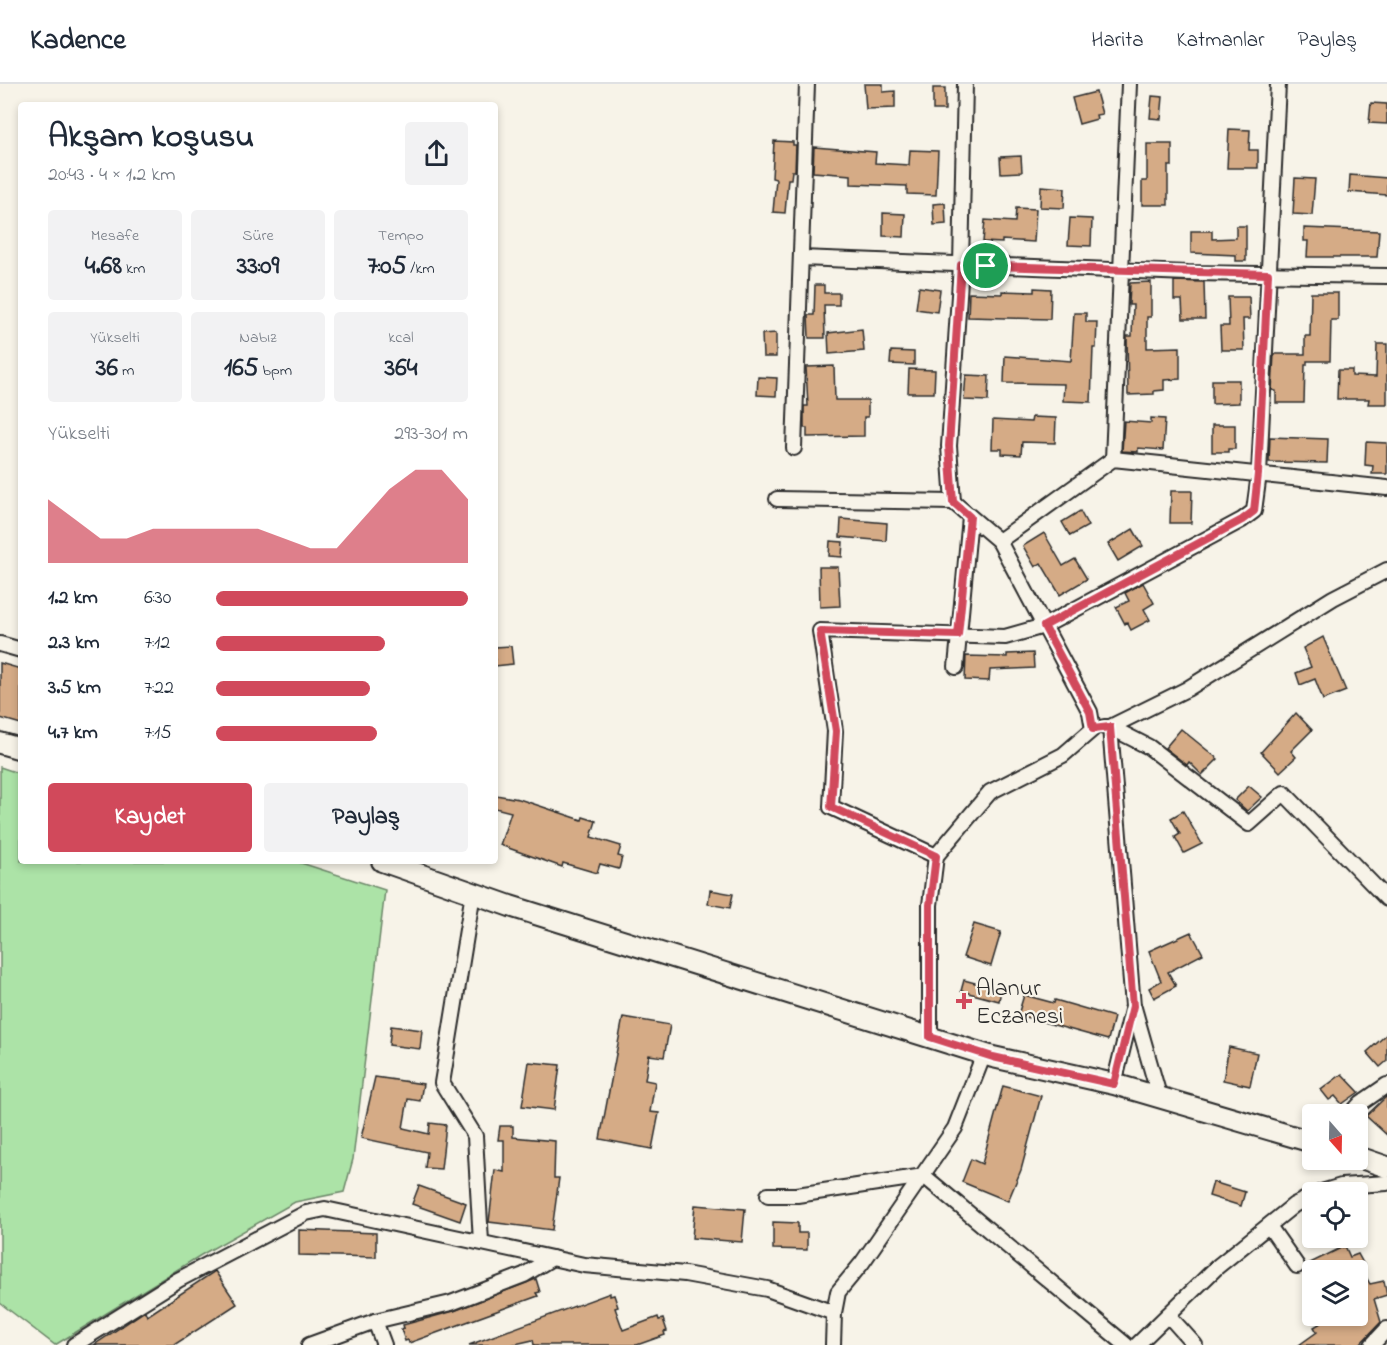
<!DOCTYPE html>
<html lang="tr">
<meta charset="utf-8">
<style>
:root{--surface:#fff;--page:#f2f2f3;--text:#1f2937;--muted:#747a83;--line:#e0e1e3;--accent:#d1495b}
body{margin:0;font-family:"Indie Flower",sans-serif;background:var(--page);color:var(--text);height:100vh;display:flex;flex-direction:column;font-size:22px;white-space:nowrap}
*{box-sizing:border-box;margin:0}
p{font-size:20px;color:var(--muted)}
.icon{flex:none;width:33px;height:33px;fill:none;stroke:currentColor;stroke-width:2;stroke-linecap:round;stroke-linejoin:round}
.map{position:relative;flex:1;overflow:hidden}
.details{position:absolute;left:18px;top:18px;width:480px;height:762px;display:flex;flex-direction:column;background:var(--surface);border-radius:6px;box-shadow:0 3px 9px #0003}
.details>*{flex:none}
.needle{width:39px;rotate:160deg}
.controls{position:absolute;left:1302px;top:1020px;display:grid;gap:12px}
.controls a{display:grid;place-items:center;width:66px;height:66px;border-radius:6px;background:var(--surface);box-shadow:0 3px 9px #0003;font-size:30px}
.pin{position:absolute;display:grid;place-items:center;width:51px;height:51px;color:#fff;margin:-26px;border:3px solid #fff;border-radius:50%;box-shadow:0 2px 6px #0007}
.round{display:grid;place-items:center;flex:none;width:63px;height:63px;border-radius:6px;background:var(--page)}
.overview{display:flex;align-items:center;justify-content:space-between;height:102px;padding:0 30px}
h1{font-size:33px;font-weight:700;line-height:45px}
.metrics{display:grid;grid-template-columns:repeat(3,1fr);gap:9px;height:102px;padding:6px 30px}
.metrics div{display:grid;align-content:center;border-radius:6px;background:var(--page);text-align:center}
.metrics b{font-size:26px;font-weight:700}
.metrics small{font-size:16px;font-weight:400}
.metrics p{font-size:16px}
.chart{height:168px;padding:12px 30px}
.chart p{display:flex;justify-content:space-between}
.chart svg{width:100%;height:108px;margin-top:6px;fill:var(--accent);opacity:.7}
.cta{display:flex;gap:12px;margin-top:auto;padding:12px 30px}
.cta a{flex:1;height:69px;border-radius:6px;background:var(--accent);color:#fff;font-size:24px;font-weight:700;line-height:69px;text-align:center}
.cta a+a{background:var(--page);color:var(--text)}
ul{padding:0 30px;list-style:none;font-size:20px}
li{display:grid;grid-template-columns:96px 72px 1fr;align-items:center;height:45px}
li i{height:15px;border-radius:8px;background:var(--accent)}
header{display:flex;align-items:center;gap:36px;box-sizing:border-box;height:84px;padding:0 30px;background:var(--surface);border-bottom:2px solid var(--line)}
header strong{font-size:28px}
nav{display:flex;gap:33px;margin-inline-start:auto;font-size:21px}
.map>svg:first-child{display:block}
.green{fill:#ace3a7;stroke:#6c8769;stroke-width:1.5}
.building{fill:#d5ab86;stroke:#2b2b2b;stroke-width:1.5}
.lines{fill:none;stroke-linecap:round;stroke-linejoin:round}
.minor-casing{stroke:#2b2b2b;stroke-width:18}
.secondary-casing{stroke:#2b2b2b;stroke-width:24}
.minor{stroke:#f7f3e8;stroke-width:14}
.secondary{stroke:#f7f3e8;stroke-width:20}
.route-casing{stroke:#fff;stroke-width:12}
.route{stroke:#d1495b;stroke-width:8}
.poi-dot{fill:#d1495b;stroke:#f7f3e8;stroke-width:2}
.labels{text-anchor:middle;stroke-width:4.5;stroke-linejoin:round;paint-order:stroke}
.poi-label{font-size:24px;fill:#2b2b2b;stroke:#f7f3e8;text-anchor:start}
</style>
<header>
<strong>Kadence</strong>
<nav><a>Harita</a><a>Katmanlar</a><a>Paylaş</a></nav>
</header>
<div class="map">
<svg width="1387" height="1261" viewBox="0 0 1387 1261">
<rect width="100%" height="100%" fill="#f7f3e8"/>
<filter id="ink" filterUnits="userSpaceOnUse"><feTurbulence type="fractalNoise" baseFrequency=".0167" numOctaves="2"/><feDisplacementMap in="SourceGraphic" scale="12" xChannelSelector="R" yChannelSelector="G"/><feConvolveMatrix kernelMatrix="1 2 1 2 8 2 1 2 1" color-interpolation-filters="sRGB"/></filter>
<g filter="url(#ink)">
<!-- green -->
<path class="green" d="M0,683l21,7v87h274l90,29 -32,269 -9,33 -49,10 -94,53 -146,90 -55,-42z"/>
<!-- building -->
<g class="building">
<path d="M864,0h19v8l12,-1v17l-29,1z"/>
<rect x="933" y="4" width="12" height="22"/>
<path d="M1096,8l6,22 -6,1 1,4 -18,5 -7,-26z"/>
<path d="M1152,12l11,1 -2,22 -11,-1z"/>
<path d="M1371,19l16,1v20l-18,-1z"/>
<path d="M1229,45l21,1 -1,20h9v18h-31z"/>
<path d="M774,57l19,1v3h3l-1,26h-3l-1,8h-3l-3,34 -12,-1 3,-33 -4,-1z"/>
<path d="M1147,60h25v22h-4v39h-26v-24h5z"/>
<path d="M814,63l62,5 -1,11 34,2 1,-15 28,1 -2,44 -29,-1v-8l-56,-2v-9l-38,-3z"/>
<path d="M1021,72l1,16 -21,1 -1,-16z"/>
<path d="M1350,91l37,3v17l-38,-3z"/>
<path d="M1295,94l20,1 -3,36 -19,-1z"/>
<path d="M1041,102l24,2 -1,20 -24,-1z"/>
<path d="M945,119l1,21 -12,1 -1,-21z"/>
<path d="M1016,124l20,1 -2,33 -32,-2v3l-19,-1 2,-22 30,2z"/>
<path d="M883,129l22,1 -1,23 -21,-1z"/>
<path d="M1070,134l22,1 -1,27 -23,-1z"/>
<path d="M1236,142h10v35h-10v-6l-45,-2v-22h21v8l24,-1z"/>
<path d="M1304,144l75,3 -2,26h-70l1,-16h-4z"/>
<path d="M1174,197l30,1 1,37h-22l-1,-19h-8z"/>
<path d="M1151,198v35h-4v31l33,-1v32l-16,1v10l-10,1v3l-26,1 -1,-59h5l1,-31h-4l1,-22z"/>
<path d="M815,201h9v8h15v12h-15l1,33h-16l-1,-23h6z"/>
<path d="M919,203l21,3 -3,22 -21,-3z"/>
<path d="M1034,204l17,1 -1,30 -82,-2 1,-24 33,1v-3l32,1z"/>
<path d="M1311,209h27v27h-7l-1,41h-23v4h-2l-1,38h-28v-12l-4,-1 2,-36h31v-18h5z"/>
<path d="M1228,213h21l1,22h-7l1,31h-23l-1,-24h9z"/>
<path d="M1074,229h12v9h11l-1,26h-3l-2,54 -28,-1 1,-17 -60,-1 1,-27 66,5z"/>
<path d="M862,245l2,22 -35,3 -1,-21z"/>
<path d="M776,249v24h-13l-1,-23z"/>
<path d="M1377,260h10v60h-19l1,-5h-32l1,-29h14v6l24,1z"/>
<path d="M891,267l23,1v13l-24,-1z"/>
<path d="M834,282l1,34h33v17h-4v19l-57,1v-9h-3v-22h4l-2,-39z"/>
<path d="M909,285l26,1 -1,23h-26z"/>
<path d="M966,291l23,1 -1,25 -24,-1z"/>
<path d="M758,293l19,1 -1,18 -19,-1z"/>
<path d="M1212,296h27v23l-27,1z"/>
<path d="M1032,333l24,1 -1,25 -33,-1 -1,13 -19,-1v-5h-10l1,-29 38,2z"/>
<path d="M1151,334l14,1 -2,31 -25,-2v4l-16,-1 2,-30 27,2z"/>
<path d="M1212,341h23v24h-7v3h-16z"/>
<path d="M1270,353l58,2 -1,24 -58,-1z"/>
<path d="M1366,358l21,1v31h-15l1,-8 -8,-1z"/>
<path d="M1171,407h21l-1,32h-21z"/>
<path d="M1080,427l8,15 -18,10 -8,-14z"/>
<path d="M841,435l46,4 -1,18 -46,-4z"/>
<path d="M1133,445l10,17 -25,15 -10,-17z"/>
<path d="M1044,449l19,33 12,-7 12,20 -27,16 -19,-32 -6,4 -12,-21z"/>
<path d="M830,457l13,1 -1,15 -13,-1z"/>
<path d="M819,483h19l2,39 -20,1z"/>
<path d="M1143,499l11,20 -10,6 6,11 -19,10 -4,-8 -2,2 -9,-17 13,-6 -4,-8z"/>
<path d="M1323,553l23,54 -23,9 -8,-21 -15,6 -4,-12 15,-6 -8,-19z"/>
<path d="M511,562l2,18 -18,2v-19z"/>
<path d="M1033,569l1,15 -44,2 -1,11 -24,-1 1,-24 41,1v-3z"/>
<path d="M0,579l21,6v55l-21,-6z"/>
<path d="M1296,629l16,17 -21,21 5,6 -16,15 -19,-20z"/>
<path d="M1181,645l37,30 -16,16 -13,-13 -2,3 -22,-17z"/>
<path d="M1249,702l13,11 -15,14 -12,-11z"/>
<path d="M496,711l23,4 63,21 1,-3 13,4 -5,16 30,9 -3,10 4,1 -3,12 -19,-5 -3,9 -34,-10 -1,4 -62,-22 11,-33 -16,-4z"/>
<path d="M1183,727l19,33 -18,9 -9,-16 5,-3 -9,-16z"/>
<path d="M710,806l23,4 -3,14 -22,-4z"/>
<path d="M974,840l27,8 -10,34 -28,-9z"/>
<path d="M1191,848l12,22 -35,18 8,14 -22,12 -5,-10 12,-7 -12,-30z"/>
<path d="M964,896l37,10 -2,11 -38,-10z"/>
<path d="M1024,911l30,8 1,-3 59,17 -6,23 -90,-25z"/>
<path d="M623,933l47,8 -6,32 -15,-2 -4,25 10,2 -5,30 9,1 -7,36 -52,-10z"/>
<path d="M391,942l31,4 -2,19 -31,-4z"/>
<path d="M1387,950v27l-7,6 -13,-15z"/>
<path d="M1229,963l28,6 -7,33 -27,-6z"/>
<path d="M529,978l31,3 -6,45 -32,-4z"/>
<path d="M1342,990l17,18 -17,12 -7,-8 -6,4 -8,-10z"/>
<path d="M375,993l48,7 -3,17 -12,-2 -5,29 26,6 1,-11 16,2 -5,44 -16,-1 2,-16 -66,-14z"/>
<path d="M1003,1002l38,10 -20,74 -13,31 -46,-19 9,-23 11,5z"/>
<path d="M1387,1012v39l-21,-19z"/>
<path d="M500,1042h13v11l42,4 -1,37h5l-7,52 -63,-8 6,-52 9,2v-32h-6z"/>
<path d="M1213,1098l32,10 -4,14 -32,-10z"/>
<path d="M419,1102l47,17 -6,18 -48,-17z"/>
<path d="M695,1121l50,4 -3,33 -50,-4z"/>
<path d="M773,1138l25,1v10h9v17l-34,-1z"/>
<path d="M299,1146l77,3v24l-77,-2z"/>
<path d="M1345,1162l5,11 8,-3 6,11 -4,1 10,18 14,-3 3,14 -13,4 7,23 -22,23h-60l18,-13 -3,-5 7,-4 -5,-7h42v-46h-53l1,-5z"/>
<path d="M215,1187l22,33 -63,41h-80l51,-34 2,5z"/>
<path d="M536,1195l4,13 -4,1 2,3 -129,47 -1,-3 -3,1 -4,-12 3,-1 -1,-3 51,-14z"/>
<path d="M610,1209v3l4,-1 4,12 -3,1 8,22 35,-13 1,3 4,-1 4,12 -3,1 1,3 -28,10h-103l-1,-5 -22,5h-42z"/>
</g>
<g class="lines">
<defs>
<g id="minor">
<path d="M801,174l387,15 199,3"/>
<path d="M794,364l13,-364"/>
<path d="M1113,375l16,-375"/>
<path d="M777,415l176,3 46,39"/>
<path d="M953,418l-4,-56 12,-181 4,-181"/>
<path d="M0,560l21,6"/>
<path d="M956,583l14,-150"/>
<path d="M1104,643h6l77,-38 146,-91 54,-28"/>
<path d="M1110,643l39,20 100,77 35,-31 103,106"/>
<path d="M1110,643l23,279 -19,78"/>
<path d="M936,772l-105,-49 4,-76 -15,-100 185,6 39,-11 198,-106 12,-9 5,-37 19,-390"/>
<path d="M473,809l-31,190 33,53 6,106"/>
<path d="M1134,924l26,91"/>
<path d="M930,953v-132l6,-49 54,-64 73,-37 30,-26 -3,-17 -91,-171 114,-82 274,29"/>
<path d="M1351,1030l10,-11 26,-18"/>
<path d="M1321,1108l20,-6 46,-3"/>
<path d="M768,1111h29l127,-19 202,169"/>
<path d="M1269,1142l28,40"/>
<path d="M1168,1231l27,30"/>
<path d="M375,1237l9,24"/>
<path d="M74,1261l104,-65 128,-67 19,-4 259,56 101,9 82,15 67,24"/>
<path d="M309,1261l66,-24 76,-18 73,-28 28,-17"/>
<path d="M833,1261l1,-32 4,-21 24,-29 93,-135 29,-74"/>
<path d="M1137,1261l80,-78 77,-62 18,-9"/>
<path d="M1372,1261l15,-16"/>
</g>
<g id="secondary">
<path d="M0,659l21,6"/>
<path d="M382,777l128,45 483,151 121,27 198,58"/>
<path d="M1358,1073l29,10"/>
</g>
</defs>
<!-- minor casing -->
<use href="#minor" class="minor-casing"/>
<!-- secondary casing -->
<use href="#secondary" class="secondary-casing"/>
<!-- minor -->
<use href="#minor" class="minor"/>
<!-- secondary -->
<use href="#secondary" class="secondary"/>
</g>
</g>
<g class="lines" filter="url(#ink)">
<defs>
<path id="route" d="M961,181l307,9 -10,200 -4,37 -12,9 -198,106 46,86 3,17 17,-2 23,279 -19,78 -121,-27 -63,-20v-132l6,-49 -105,-49 5,-76 -16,-100 138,4 12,-118 -17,-15 -4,-56z"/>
</defs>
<!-- route casing -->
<use href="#route" class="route-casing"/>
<!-- route -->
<use href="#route" class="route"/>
</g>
<!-- markers -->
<path class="poi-dot" d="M961 908h6v6h6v6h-6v6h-6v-6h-6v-6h6z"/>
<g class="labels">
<!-- poi labels -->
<g class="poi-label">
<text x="976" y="911">Alanur<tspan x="976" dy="28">Eczanesi</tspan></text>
</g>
</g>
</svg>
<div class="controls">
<a><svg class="needle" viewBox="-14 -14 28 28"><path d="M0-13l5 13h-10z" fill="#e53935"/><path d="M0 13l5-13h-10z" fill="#747a83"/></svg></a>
<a><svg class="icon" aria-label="locate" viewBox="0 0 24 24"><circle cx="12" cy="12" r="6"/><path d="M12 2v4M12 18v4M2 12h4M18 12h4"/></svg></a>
<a><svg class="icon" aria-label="layers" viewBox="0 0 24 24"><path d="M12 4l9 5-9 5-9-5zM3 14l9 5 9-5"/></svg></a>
</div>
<div class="pin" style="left:986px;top:182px;background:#1e9e55"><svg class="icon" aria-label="arrive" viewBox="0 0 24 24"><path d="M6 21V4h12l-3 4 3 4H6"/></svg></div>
<section class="details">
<div class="overview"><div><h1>Akşam koşusu</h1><p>20:43 · 4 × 1.2 km</p></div><a class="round"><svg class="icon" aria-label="share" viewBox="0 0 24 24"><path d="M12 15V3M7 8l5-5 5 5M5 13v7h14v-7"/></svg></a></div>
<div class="metrics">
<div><p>Mesafe</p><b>4.68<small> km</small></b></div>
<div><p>Süre</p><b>33:09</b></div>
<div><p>Tempo</p><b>7:05<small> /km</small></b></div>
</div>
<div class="metrics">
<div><p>Yükselti</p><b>36<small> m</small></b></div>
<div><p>Nabız</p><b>165<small> bpm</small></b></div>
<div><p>kcal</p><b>364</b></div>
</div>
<div class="chart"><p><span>Yükselti</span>293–301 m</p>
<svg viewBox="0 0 160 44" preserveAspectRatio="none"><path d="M0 44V18L10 26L20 34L30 34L40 30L50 30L60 30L70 30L80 30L90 34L100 38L110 38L120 26L130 14L140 6L150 6L160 18V44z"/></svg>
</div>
<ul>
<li><b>1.2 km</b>6:30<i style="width:100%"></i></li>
<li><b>2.3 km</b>7:12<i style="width:67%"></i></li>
<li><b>3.5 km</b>7:22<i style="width:61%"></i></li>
<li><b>4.7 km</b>7:15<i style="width:64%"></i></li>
</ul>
<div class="cta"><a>Kaydet</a><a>Paylaş</a></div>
</section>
</div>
